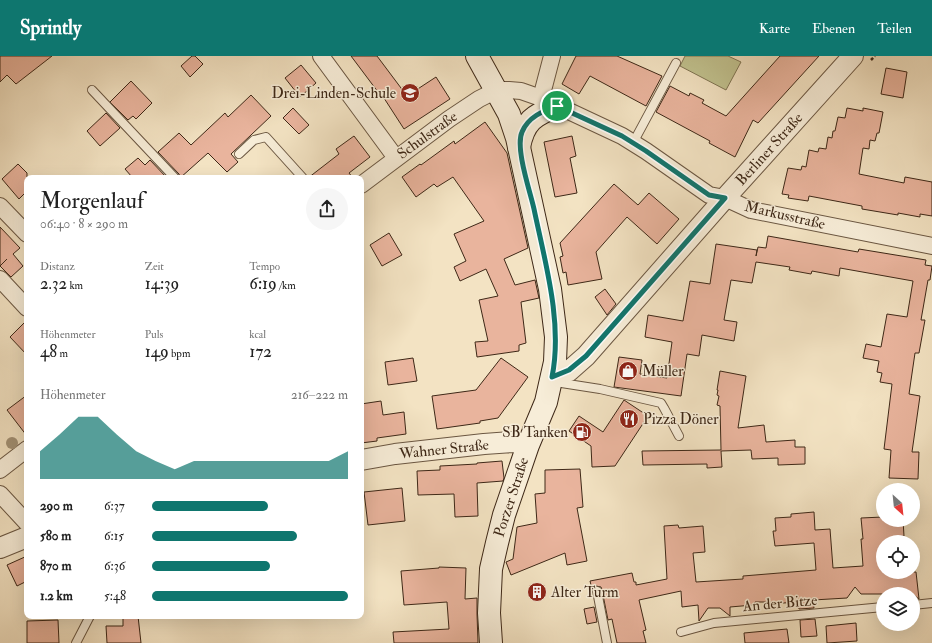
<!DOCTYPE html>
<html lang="de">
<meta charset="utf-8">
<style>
:root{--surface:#fff;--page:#f6f6f6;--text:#222;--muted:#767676;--accent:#0f766e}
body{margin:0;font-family:"IM FELL Double Pica",serif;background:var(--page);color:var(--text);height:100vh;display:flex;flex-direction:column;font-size:15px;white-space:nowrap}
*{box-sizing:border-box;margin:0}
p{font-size:13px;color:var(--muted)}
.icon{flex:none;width:22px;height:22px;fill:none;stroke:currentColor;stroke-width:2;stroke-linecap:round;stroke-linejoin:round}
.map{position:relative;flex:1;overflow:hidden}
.sheet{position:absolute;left:24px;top:119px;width:340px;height:444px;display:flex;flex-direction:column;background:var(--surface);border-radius:8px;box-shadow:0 4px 16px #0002}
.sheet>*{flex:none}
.needle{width:26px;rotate:153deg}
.fabs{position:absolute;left:876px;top:427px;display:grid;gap:8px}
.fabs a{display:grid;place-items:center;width:44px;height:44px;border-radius:50%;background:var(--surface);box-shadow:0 4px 16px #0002;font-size:20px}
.pin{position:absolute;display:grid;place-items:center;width:34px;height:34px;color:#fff;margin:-17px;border:2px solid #fff;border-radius:50%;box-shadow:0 1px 4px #0007}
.round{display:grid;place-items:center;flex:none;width:42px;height:42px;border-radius:21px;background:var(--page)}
.summary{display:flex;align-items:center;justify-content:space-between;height:68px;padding:0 16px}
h1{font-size:22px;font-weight:600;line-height:30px}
.stats{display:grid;grid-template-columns:repeat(3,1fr);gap:6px;height:68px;padding:4px 16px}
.stats div{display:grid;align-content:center}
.stats b{font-size:17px;font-weight:600}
.stats small{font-size:11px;font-weight:400}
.stats p{font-size:11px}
.chart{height:112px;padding:8px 16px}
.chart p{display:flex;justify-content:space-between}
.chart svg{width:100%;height:72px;margin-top:4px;fill:var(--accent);opacity:.7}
ul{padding:0 16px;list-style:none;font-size:13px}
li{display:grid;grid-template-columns:64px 48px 1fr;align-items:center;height:30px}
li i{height:10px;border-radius:5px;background:var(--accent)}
header{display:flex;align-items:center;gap:24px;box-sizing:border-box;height:56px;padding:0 20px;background:var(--accent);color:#fff}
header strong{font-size:19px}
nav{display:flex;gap:22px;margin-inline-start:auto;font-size:14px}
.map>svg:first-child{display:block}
.green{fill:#c1c28f;stroke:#807553}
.building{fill:#e9b49d;stroke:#3e2817}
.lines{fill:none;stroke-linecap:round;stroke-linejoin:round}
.service-casing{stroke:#6b5742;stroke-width:10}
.minor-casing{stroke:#6b5742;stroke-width:18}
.tertiary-casing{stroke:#6b5742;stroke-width:22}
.secondary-casing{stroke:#3e2817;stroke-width:24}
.path{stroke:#3e2817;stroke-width:2.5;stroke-dasharray:3 2;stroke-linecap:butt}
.service{stroke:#f7edd8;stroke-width:8}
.minor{stroke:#f7edd8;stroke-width:16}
.tertiary{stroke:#f7edd8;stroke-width:20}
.secondary{stroke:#f7edd8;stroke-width:22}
.tree{fill:#a29175}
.route-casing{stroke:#fff;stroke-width:8}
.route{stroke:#0f766e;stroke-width:5}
.labels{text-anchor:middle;stroke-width:3;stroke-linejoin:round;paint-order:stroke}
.poi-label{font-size:15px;fill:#3e2817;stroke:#f7edd8;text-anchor:start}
.street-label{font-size:15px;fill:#3e2817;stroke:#f7edd8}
</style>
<header>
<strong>Sprintly</strong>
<nav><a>Karte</a><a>Ebenen</a><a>Teilen</a></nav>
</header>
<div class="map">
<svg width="932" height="587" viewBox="0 0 932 587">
<rect width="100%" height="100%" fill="#f3e3c3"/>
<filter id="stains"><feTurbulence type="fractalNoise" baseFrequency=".005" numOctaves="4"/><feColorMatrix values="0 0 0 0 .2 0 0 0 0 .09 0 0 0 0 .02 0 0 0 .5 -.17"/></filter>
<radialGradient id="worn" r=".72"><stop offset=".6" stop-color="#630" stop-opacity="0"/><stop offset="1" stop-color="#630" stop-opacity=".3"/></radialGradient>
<!-- green -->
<path class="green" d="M685,0h43l13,6 -15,28 -46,-24z"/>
<!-- building -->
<g class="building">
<path d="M0,0h52l-36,28 -9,-9 -7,7z"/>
<path d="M192,0h3l8,8 -13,13 -9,-11z"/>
<path d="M351,0h26l30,40 29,-19 14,22 -46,30 -22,-34 -1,1z"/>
<path d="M576,0h41l45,20 -16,30 -56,-30 -11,18 -17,-10z"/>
<path d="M780,0h39l-61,67 -5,-3 -18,37 -26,-14 1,-2 -54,-29 14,-26 19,10 1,-3 14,7 -2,3 24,13z"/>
<path d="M301,9l15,18 -16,14 -15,-19z"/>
<path d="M886,12l21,4 -4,26 -22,-4z"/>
<path d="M131,25l21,22 -16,16 -3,-3 -5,4 -18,-18z"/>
<path d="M251,39l20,21 -40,38 7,8 -11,10 -19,-19 -28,25 -1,-4 -21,-22 21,-19 12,12 34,-32 3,4z"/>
<path d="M293,52l16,17 -10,9 -16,-16z"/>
<path d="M847,52l16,3v-3l20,4 -4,21h-2l-2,8 -5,-1 -1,9 -6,-1 -4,26 45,9 1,-6 27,5v34l-12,-2v3l-22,-4v2l-36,-6v-3l-53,-10 -1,5 -20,-3 1,-3 -7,-1 6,-26 13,2 1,-4 4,1 3,-17 9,2 1,-4 7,1 2,-12 4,1 1,-7h2l3,-14 7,1z"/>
<path d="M106,57l14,15 -20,18 -13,-15z"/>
<path d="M485,66l22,31 21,95 -24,11 11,26 20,-5 4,18 -18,4 5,41 -7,2v6l-42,6 -2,-15 13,-1 -9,-41 19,-4 -12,-27 -26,12 -6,-14 12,-6 -12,-27 30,-13 -31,-44 -16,10 -3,-3 -18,13 -14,-20 18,-13 1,1 33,-24 1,3z"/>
<path d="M354,80l16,21 -21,16 4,5h-45l31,-24 -3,-5z"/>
<path d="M572,80l4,20 -6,2 7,35 -22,4 -11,-55z"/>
<path d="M138,102l7,7 5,-5 17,18h-36l1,-1 -7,-8z"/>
<path d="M18,108l9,9v18l-8,8 -17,-20z"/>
<path d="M614,128l24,21 11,-12 30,26 -22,25 -30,-27 -31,35 6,27 -34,6 -2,-13 -3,1 -3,-16 3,-1 -3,-13z"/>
<path d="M0,171l20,21 -7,6 10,12 -12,11 -11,-11 7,-7 -7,7z"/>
<path d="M389,177l13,22 -20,11 -12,-21z"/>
<path d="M768,180l90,16 1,-3 67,11 -1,5 7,1 -2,14h-2l-7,40h4l-6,33h-4l-6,41 11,2 -8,56h7l-1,27 -29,-1 2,-28 -7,-1 8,-65 -12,-2 2,-9 -5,-1 2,-11 -16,-3 3,-14 15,3 6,-33 20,3 6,-36 -73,-13 -1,8 -27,-5 -1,3 -22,-4 1,-3 -34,-5 -4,21 -21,-3 -7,40 13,2 -3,19 -32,-6 -3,21 -12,-2 -6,42 -67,-9 5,-30 23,3 -2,14 27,4 5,-36 -27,-5 3,-22 35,6 7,-40 20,3 6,-40 41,6 -1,6 2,-9 8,1z"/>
<path d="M605,233l11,15 -9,11 -12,-18z"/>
<path d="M27,264v35l-17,-18z"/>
<path d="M413,302l4,23 -29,4 -3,-23z"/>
<path d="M501,302l27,19 -30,41 -18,3v2l-43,6 -5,-33 44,-6z"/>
<path d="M720,315l26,5 -8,52 26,-3 2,17 29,-2v7h10v17l-27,1v-7l-26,1 -1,-9 -30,1 1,16 -15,1v-4l-64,1 -1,-14 79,-1 -1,-44 -3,-1 2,-9 -2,-1 1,-5h-1z"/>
<path d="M27,339v41l-20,-26z"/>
<path d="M624,344l24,16 -33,50 -23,1 -1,-21 -22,-15 10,-15 24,16z"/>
<path d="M381,345l2,14 21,-3 2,22 -29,4v3l-16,2v-39z"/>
<path d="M502,405l2,17 -1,3 -26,2 1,33 -23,1 -1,-23 -36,1 -1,-24 23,-1v-4l37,-2v-1z"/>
<path d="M580,413l3,38 -6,1 10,53 -20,4 -2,-12 -54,22 -5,-13 7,-3 4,-32 20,-4 -2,-29 10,-1v-23z"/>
<path d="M402,432l3,33 -37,4 -4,-33z"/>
<path d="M814,456l1,18 15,-1 3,39 30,-2 -2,-27h2l-2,-21 22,-1v3h20l1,16 -15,2v4h-6v30h33l3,27 -12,-9 -11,1 -2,3h-33l-6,-7 -8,11 -34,2 1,8 -15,1 -1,-7 -29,2 -2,-2h-12l-2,3 -23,2v9l-10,-8h-12l-9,13 -1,-16 -16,2 -1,-16 -42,9 7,30 -3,1 3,12h-29l-5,-24 -4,1 -6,-30 -1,-3 -5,-1 -4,3 -2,-8 42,-8 2,9h2v3l31,-6 -3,-53 14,-1 1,3 24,-2 2,26 -12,1 3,29 47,-3v-3l73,-6 -2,-27 -39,3 -2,-15h3l-1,-13 16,-1v-3z"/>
<path d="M27,500v25l-10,5 -10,-21z"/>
<path d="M439,511l27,1 -1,31 12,-1v16l1,29h-84l-1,-11 56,-3 -2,-27 -43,3 -3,-34 38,-3z"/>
<path d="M594,551l3,15 -10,2 -3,-15z"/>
<path d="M123,560h15l3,27h-34l-1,-17h17z"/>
<path d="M815,563l2,17 -16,1 -1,-17z"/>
<path d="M58,564l1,23h-32v-22z"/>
<path d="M856,567l1,18 -30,2 -1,-17z"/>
<path d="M787,573l2,14h-44l-1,-10z"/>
</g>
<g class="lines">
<defs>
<g id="service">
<path d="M92,34l83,88"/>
<path d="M633,87l43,-80"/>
<path d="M239,98l15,-14 12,-3 37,41"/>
<path d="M555,326l45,7 61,14 3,5 15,28"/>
<path d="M597,535l10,52"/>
<path d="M913,549l19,-2"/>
<path d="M681,576l33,-9 169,-16"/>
<path d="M76,587l14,-27"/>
</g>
<g id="minor">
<path d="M321,0l75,102"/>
<path d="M541,42l11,-42"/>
<path d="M361,129l88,-66 30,-20 18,-9h12l12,1 20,7 81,38 24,15 63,44 16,3 26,12 181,36"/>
<path d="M0,150l27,28"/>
<path d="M0,223l27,29"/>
<path d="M0,414l27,-21"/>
<path d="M0,438l27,29"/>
</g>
<g id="tertiary">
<path d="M552,321l17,-6 17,-15 139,-158 128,-142"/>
<path d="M361,404l34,-6 89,-10 28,-2 16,3"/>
<path d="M0,492l27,-11"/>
</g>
<g id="secondary">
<path d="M477,0l32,58 8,24 33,151 6,48 -1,25 -9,40 -18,43 -24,70 -7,28 -6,26 -2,44 2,30"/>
<path d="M519,91c5,-26 15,-32 38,-41"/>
</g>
</defs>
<!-- service casing -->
<use href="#service" class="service-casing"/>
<!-- minor casing -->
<use href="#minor" class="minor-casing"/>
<!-- tertiary casing -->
<use href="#tertiary" class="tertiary-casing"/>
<!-- secondary casing -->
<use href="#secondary" class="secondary-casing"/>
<!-- path -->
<path class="path" d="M871,4l4,-4"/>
<!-- service -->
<use href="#service" class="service"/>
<!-- minor -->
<use href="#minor" class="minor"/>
<!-- tertiary -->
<use href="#tertiary" class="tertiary"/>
<!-- secondary -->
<use href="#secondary" class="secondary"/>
</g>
<!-- trees -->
<circle class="tree" cx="12" cy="387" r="6"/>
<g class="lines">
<defs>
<path id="route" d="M557,50l65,30 24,15 63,44 16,3 -139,158 -17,14 -17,7c11,-54 -7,-115 -18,-168 -4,-18 -19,-61 -12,-77 6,-15 21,-21 35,-26z"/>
</defs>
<!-- route casing -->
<use href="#route" class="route-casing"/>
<!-- route -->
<use href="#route" class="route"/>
</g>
<!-- icons -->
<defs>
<symbol id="school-disc" viewBox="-11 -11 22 22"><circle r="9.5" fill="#8f2418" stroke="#f7edd8"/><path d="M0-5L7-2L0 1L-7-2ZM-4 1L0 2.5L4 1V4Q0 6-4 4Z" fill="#fff"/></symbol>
<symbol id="shop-disc" viewBox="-11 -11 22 22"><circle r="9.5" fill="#8f2418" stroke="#f7edd8"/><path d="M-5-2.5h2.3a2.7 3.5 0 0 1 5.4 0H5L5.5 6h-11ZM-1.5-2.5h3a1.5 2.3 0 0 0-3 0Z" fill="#fff"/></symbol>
<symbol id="restaurant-disc" viewBox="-11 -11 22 22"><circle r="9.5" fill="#8f2418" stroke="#f7edd8"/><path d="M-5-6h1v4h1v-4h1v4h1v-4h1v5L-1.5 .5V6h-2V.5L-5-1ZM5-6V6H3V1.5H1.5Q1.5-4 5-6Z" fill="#fff"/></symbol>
<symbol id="fuel-disc" viewBox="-11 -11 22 22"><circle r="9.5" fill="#8f2418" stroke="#f7edd8"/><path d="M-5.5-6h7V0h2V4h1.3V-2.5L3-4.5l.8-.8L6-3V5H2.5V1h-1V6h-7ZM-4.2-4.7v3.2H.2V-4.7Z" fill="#fff"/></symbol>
<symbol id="building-disc" viewBox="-11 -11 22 22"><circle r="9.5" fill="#8f2418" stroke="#f7edd8"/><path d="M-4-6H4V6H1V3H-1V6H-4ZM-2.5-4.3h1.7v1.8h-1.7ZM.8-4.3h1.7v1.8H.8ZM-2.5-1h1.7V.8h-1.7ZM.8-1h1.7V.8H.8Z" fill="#fff"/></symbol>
</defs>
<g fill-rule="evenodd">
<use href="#school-disc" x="399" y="26" width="22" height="22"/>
<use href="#shop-disc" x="617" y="304" width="22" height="22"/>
<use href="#restaurant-disc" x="618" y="352" width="22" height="22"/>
<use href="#fuel-disc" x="571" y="365" width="22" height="22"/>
<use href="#building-disc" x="526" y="525" width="22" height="22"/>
</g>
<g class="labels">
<!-- poi labels -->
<g class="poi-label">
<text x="396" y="42" text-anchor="end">Drei-Linden-Schule</text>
<text x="642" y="320">Müller</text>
<text x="643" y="368">Pizza Döner</text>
<text x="568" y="381" text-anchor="end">SB Tanken</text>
<text x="551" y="541">Alter Turm</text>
</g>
<!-- street labels -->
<g class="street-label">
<text transform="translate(427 79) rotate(-36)" y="5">Schulstraße</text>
<text transform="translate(769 93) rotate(-48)" y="5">Berliner Straße</text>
<text transform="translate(785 159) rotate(13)" y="5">Markusstraße</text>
<text transform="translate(444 393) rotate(-6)" y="5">Wahner Straße</text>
<text transform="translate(511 441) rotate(-72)" y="5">Porzer Straße</text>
<text transform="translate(780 547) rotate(-5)" y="5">An der Bitze</text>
</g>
</g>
<rect width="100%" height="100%" filter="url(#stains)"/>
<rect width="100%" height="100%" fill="url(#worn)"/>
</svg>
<div class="fabs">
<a><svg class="needle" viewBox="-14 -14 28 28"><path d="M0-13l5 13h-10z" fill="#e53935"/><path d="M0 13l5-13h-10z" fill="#767676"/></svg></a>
<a><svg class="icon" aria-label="locate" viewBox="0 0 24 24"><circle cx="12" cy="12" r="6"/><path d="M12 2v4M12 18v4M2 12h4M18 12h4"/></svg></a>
<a><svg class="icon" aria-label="layers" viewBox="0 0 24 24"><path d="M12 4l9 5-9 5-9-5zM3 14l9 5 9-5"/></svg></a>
</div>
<div class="pin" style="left:557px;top:50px;background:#1e9e55"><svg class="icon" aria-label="arrive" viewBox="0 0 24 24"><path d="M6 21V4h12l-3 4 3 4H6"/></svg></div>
<section class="sheet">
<div class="summary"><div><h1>Morgenlauf</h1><p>06:40 · 8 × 290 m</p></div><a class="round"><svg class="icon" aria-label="share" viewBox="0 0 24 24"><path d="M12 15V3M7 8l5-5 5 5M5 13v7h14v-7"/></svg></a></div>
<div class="stats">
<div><p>Distanz</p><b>2.32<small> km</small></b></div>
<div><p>Zeit</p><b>14:39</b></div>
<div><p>Tempo</p><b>6:19<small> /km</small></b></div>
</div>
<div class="stats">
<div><p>Höhenmeter</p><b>48<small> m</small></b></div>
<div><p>Puls</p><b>149<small> bpm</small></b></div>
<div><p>kcal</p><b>172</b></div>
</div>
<div class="chart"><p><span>Höhenmeter</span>216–222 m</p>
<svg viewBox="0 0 160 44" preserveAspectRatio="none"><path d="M0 44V27L10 17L20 6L30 6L40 17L50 27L60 33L70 38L80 33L90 33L100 33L110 33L120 33L130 33L140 33L150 33L160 27V44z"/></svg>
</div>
<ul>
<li><b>290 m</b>6:37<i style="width:59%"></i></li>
<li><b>580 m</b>6:15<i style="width:74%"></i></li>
<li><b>870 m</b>6:36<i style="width:60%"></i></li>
<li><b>1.2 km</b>5:48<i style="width:100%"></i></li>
</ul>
</section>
</div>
